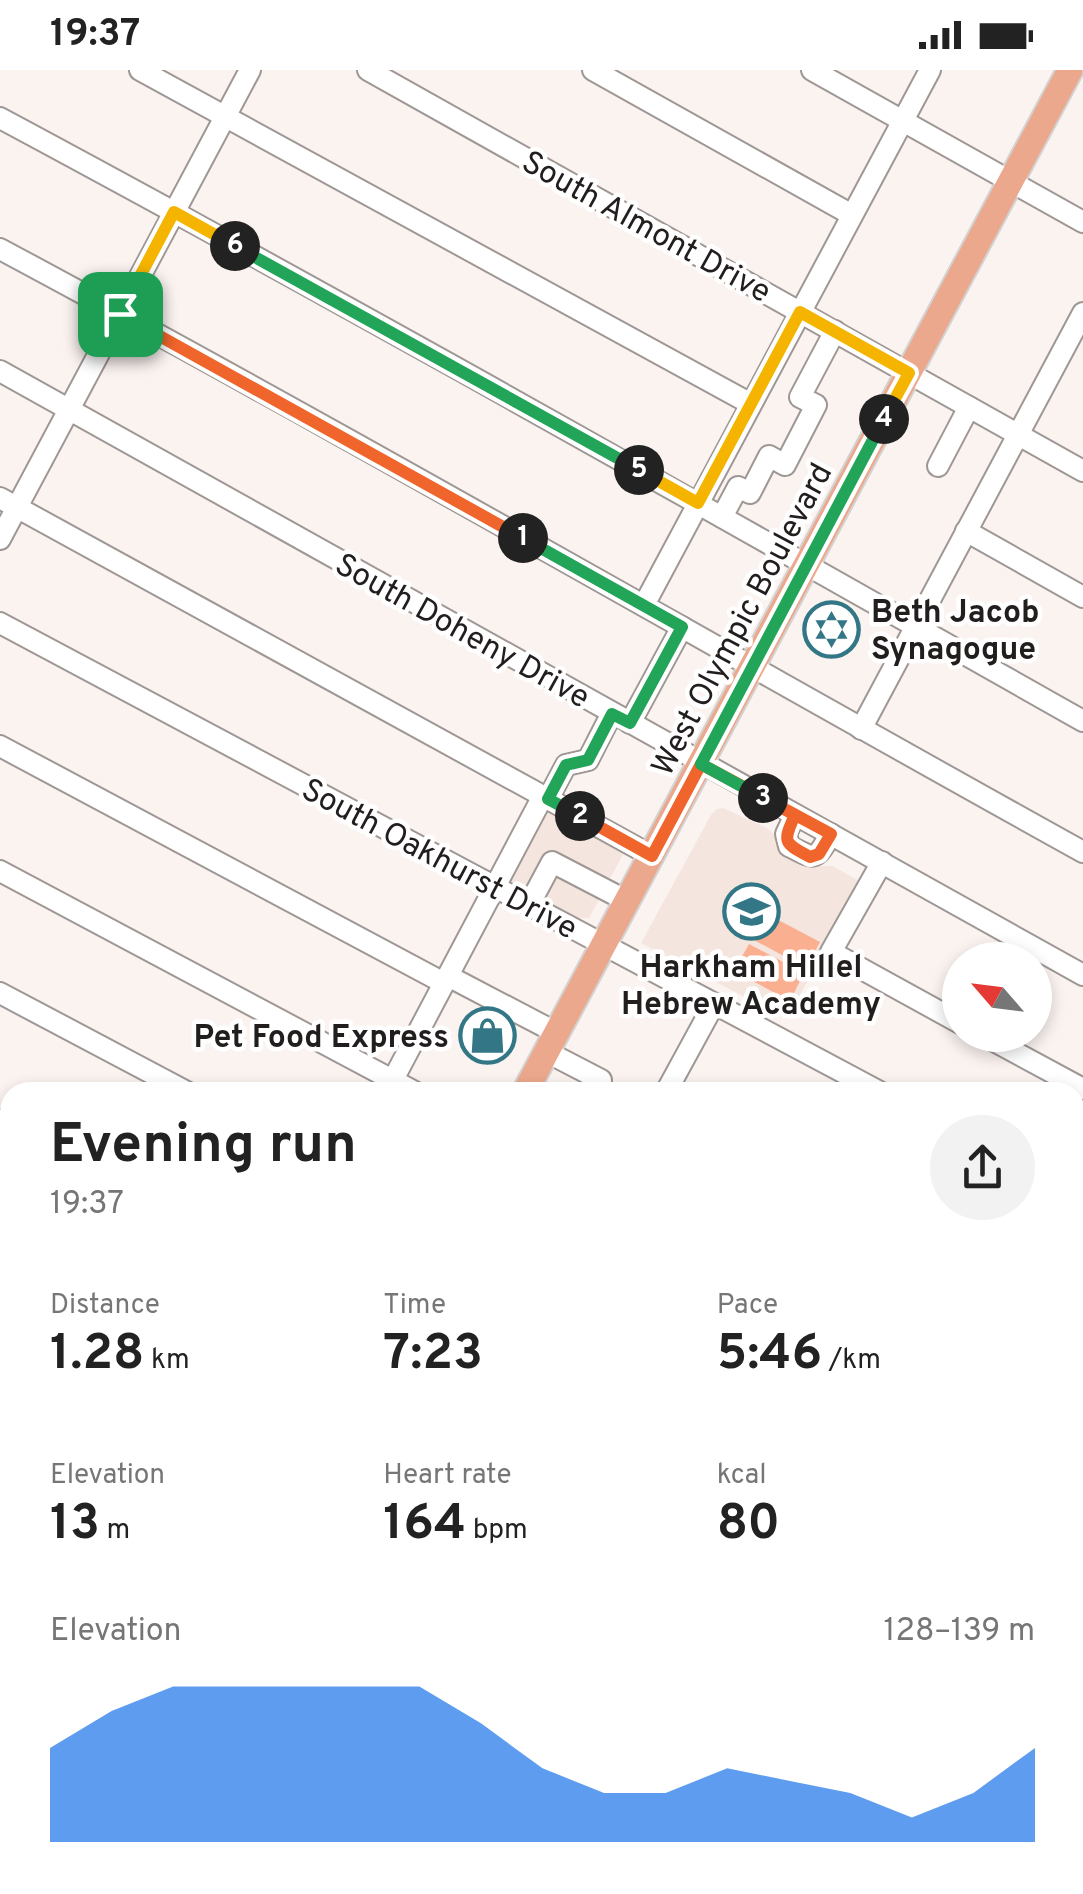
<!DOCTYPE html>
<meta charset="utf-8">
<style>
:root{--surface:#fff;--page:#f2f2f2;--text:#222;--muted:#767676;--accent:#1a73e8}
body{margin:0;font-family:Overpass,sans-serif;background:var(--page);color:var(--text);height:100vh;display:flex;flex-direction:column;font-size:38px;white-space:nowrap}
*{box-sizing:border-box;margin:0}
p{font-size:32px;color:var(--muted)}
.icon{flex:none;width:55px;height:55px;fill:none;stroke:currentColor;stroke-width:2;stroke-linecap:round;stroke-linejoin:round}
.map{position:relative;flex:1;overflow:hidden}
.details{position:absolute;left:0px;top:1012px;width:1085px;height:812px;display:flex;flex-direction:column;background:var(--surface);border-radius:30px 30px 0 0;box-shadow:0 5px 15px #0003}
.details>*{flex:none}
.needle{width:65px;rotate:298deg}
.fabs{position:absolute;left:942px;top:872px;display:grid;gap:20px}
.fabs a{display:grid;place-items:center;width:110px;height:110px;border-radius:50%;background:var(--surface);box-shadow:0 5px 15px #0003;font-size:50px}
.pin{position:absolute;display:grid;place-items:center;width:85px;height:85px;color:#fff;margin:-42px;border-radius:20px;box-shadow:0 5px 15px #0006}
.km{position:absolute;width:50px;height:50px;margin:-25px;border-radius:50%;background:#222;color:#fff;font-size:28px;line-height:50px;text-align:center}
.round{display:grid;place-items:center;flex:none;width:105px;height:105px;border-radius:52px;background:var(--page)}
.head{display:flex;align-items:center;justify-content:space-between;height:170px;padding:0 50px}
h1{font-size:55px;font-weight:700;line-height:75px}
.stats{display:grid;grid-template-columns:repeat(3,1fr);gap:15px;height:170px;padding:10px 50px}
.stats div{display:grid;align-content:center}
.stats b{font-size:50px;font-weight:700}
.stats small{font-size:28px;font-weight:400}
.stats p{font-size:28px}
.chart{height:280px;padding:20px 50px}
.chart p{display:flex;justify-content:space-between}
.chart svg{width:100%;height:180px;margin-top:10px;fill:var(--accent);opacity:.7}
.status{display:flex;justify-content:space-between;align-items:center;height:70px;padding:0 50px;background:var(--surface);direction:ltr}
.status svg{height:28px;fill:currentColor}
.map>svg:first-child{display:block}
.built{fill:#f5e5df}
.green{fill:#fbaf91}
.lines{fill:none;stroke-linecap:round;stroke-linejoin:round}
.minor-casing{stroke:#9e9794;stroke-width:24}
.major-casing{stroke:#d3d2d2;stroke-width:29}
.minor{stroke:#fff;stroke-width:20}
.major{stroke:#eba88c;stroke-width:25}
.split-1-casing{stroke:#fff;stroke-width:20}
.split-2-casing{stroke:#fff;stroke-width:20}
.split-3-casing{stroke:#fff;stroke-width:20}
.split-4-casing{stroke:#fff;stroke-width:20}
.split-5-casing{stroke:#fff;stroke-width:20}
.split-6-casing{stroke:#fff;stroke-width:20}
.split-7-casing{stroke:#fff;stroke-width:20}
.split-1{stroke:#f0652b;stroke-width:12}
.split-2{stroke:#22a559;stroke-width:12}
.split-3{stroke:#f0652b;stroke-width:12}
.split-4{stroke:#22a559;stroke-width:12}
.split-5{stroke:#f5b400;stroke-width:12}
.split-6{stroke:#22a559;stroke-width:12}
.split-7{stroke:#f5b400;stroke-width:12}
.labels{text-anchor:middle;stroke-width:9;stroke-linejoin:round;paint-order:stroke}
.street-label{font-size:32px;fill:#211e1d;stroke:#fff}
.poi-label{font-size:32px;font-weight:bold;fill:#211e1d;stroke:#fff;text-anchor:start}
</style>
<div class="status"><b>19:37</b><svg viewBox="0 0 49 12"><path d="M0 12V9h3v3zM5 12V6h3v6zM10 12V3h3v9zM15 12V0h3v12zM26 1h20v11H26zM47 4h2v5h-2z"/></svg></div>
<div class="map">
<svg width="1083" height="1824" viewBox="0 0 1083 1824">
<rect width="100%" height="100%" fill="#fbf3f0"/>
<!-- built -->
<g class="built">
<path d="M544,729l84,46 -39,73h-13l-73,-37z"/>
<path d="M723,738l44,20 33,30 13,8h19l29,16 -74,137 -146,-76 70,-128 6,-6z"/>
</g>
<!-- green -->
<g class="green">
<path d="M765,843l55,29 -14,26 -54,-29z"/>
<path d="M749,874l55,29 -14,28 -56,-30z"/>
</g>
<g class="lines">
<defs>
<g id="minor">
<path d="M140,0l611,334"/>
<path d="M368,0l715,401"/>
<path d="M593,0l259,145"/>
<path d="M812,0l271,152"/>
<path d="M0,48c364,195 723,400 1083,603"/>
<path d="M0,179c364,195 722,403 1083,603"/>
<path d="M0,301l1083,604"/>
<path d="M938,396l31,-59"/>
<path d="M0,428l652,358"/>
<path d="M722,447l16,-30 12,6 19,-37 16,9 31,-60 -16,-8 35,-66"/>
<path d="M966,461l117,66"/>
<path d="M0,469l250,-469"/>
<path d="M644,535l286,-535"/>
<path d="M0,553l880,469"/>
<path d="M630,653l52,-96"/>
<path d="M861,659l222,-416"/>
<path d="M0,676l444,237"/>
<path d="M548,729l18,-34 22,-5 24,-47"/>
<path d="M795,745l-9,19 3,12c27,14 26,15 42,-12"/>
<path d="M882,792l-51,90 129,71"/>
<path d="M0,801l415,221"/>
<path d="M529,835l23,-43 75,39"/>
<path d="M448,906l109,57"/>
<path d="M0,923l187,99"/>
<path d="M983,965l100,54"/>
<path d="M547,982l54,28 -6,12"/>
<path d="M387,1021l156,-295"/>
<path d="M666,1022l48,-88"/>
<path d="M0,1050l10,5"/>
<path d="M1075,1127l8,4"/>
<path d="M0,1177l10,5"/>
<path d="M1075,1237l8,-14"/>
<path d="M0,1299l10,5"/>
<path d="M1075,1375l8,4"/>
<path d="M0,1425l10,5"/>
<path d="M1075,1499l8,4"/>
<path d="M0,1550l10,6"/>
<path d="M1075,1623l8,4"/>
<path d="M0,1676l10,6"/>
<path d="M1075,1747l8,5"/>
<path d="M0,1750l10,-18"/>
<path d="M0,1798l10,5"/>
<path d="M32,1815l17,9"/>
<path d="M265,1815l17,9"/>
<path d="M501,1815l17,9"/>
<path d="M732,1815l17,9"/>
<path d="M970,1815l17,9"/>
<path d="M239,1824l5,-9"/>
</g>
<g id="major">
<path d="M525,1022l545,-1022"/>
<path d="M99,1824l4,-9"/>
</g>
</defs>
<!-- minor casing -->
<use href="#minor" class="minor-casing"/>
<!-- major casing -->
<use href="#major" class="major-casing"/>
<!-- minor -->
<use href="#minor" class="minor"/>
<!-- major -->
<use href="#major" class="major"/>
</g>
<g class="lines">
<defs>
<path id="split-1" d="M120,244l403,224"/>
<path id="split-2" d="M523,468l159,89 -52,96 -18,-9 -24,46 -22,5 -18,34 32,17"/>
<path id="split-3" d="M580,746l72,40 49,-92 130,70 -12,20 -9,3c-26,-14 -28,-14 -15,-42l-32,-17"/>
<path id="split-4" d="M763,728l-62,-34 183,-345"/>
<path id="split-5" d="M639,400l59,33 102,-191 109,61 -25,46"/>
<path id="split-6" d="M235,176l404,224"/>
<path id="split-7" d="M120,244l54,-102 61,34"/>
</defs>
<!-- split-1 casing -->
<use href="#split-1" class="split-1-casing"/>
<!-- split-2 casing -->
<use href="#split-2" class="split-2-casing"/>
<!-- split-3 casing -->
<use href="#split-3" class="split-3-casing"/>
<!-- split-4 casing -->
<use href="#split-4" class="split-4-casing"/>
<!-- split-5 casing -->
<use href="#split-5" class="split-5-casing"/>
<!-- split-6 casing -->
<use href="#split-6" class="split-6-casing"/>
<!-- split-7 casing -->
<use href="#split-7" class="split-7-casing"/>
<!-- split-1 -->
<use href="#split-1" class="split-1"/>
<!-- split-2 -->
<use href="#split-2" class="split-2"/>
<!-- split-3 -->
<use href="#split-3" class="split-3"/>
<!-- split-4 -->
<use href="#split-4" class="split-4"/>
<!-- split-5 -->
<use href="#split-5" class="split-5"/>
<!-- split-6 -->
<use href="#split-6" class="split-6"/>
<!-- split-7 -->
<use href="#split-7" class="split-7"/>
</g>
<!-- icons -->
<defs>
<symbol id="synagogue-ring" viewBox="-11 -11 22 22"><circle r="9.5" fill="#fff" stroke="#337787" stroke-width="1.5"/><path d="M0-6.5L5.6 3.2H-5.6ZM0 6.5L5.6-3.2H-5.6Z" fill="#337787"/></symbol>
<symbol id="school-ring" viewBox="-11 -11 22 22"><circle r="9.5" fill="#fff" stroke="#337787" stroke-width="1.5"/><path d="M0-5L7-2L0 1L-7-2ZM-4 1L0 2.5L4 1V4Q0 6-4 4Z" fill="#337787"/></symbol>
<symbol id="shop-ring" viewBox="-11 -11 22 22"><circle r="9.5" fill="#fff" stroke="#337787" stroke-width="1.5"/><path d="M-5-2.5h2.3a2.7 3.5 0 0 1 5.4 0H5L5.5 6h-11ZM-1.5-2.5h3a1.5 2.3 0 0 0-3 0Z" fill="#337787"/></symbol>
</defs>
<g fill-rule="evenodd">
<use href="#synagogue-ring" x="800" y="528" width="63" height="63"/>
<use href="#school-ring" x="720" y="810" width="63" height="63"/>
<use href="#shop-ring" x="456" y="934" width="63" height="63"/>
</g>
<g class="labels">
<!-- street labels -->
<g class="street-label">
<text transform="translate(647 156) rotate(29)" y="11">South Almont Drive</text>
<text transform="translate(741 549) rotate(-62)" y="11">West Olympic Boulevard</text>
<text transform="translate(463 560) rotate(29)" y="11">South Doheny Drive</text>
<text transform="translate(440 788) rotate(28)" y="11">South Oakhurst Drive</text>
</g>
<!-- poi labels -->
<g class="poi-label">
<text x="871" y="552">Beth Jacob<tspan x="871" dy="37">Synagogue</tspan></text>
<text x="751" y="907" text-anchor="middle">Harkham Hillel<tspan x="751" dy="37">Hebrew Academy</tspan></text>
<text x="449" y="977" text-anchor="end">Pet Food Express</text>
</g>
</g>
</svg>
<div class="fabs">
<a><svg class="needle" viewBox="-14 -14 28 28"><path d="M0-13l5 13h-10z" fill="#e53935"/><path d="M0 13l5-13h-10z" fill="#767676"/></svg></a>
</div>
<div class="pin" style="left:120px;top:244px;background:#1e9e55"><svg class="icon" aria-label="arrive" viewBox="0 0 24 24"><path d="M6 21V4h12l-3 4 3 4H6"/></svg></div>
<b class="km" style="left:523px;top:468px">1</b>
<b class="km" style="left:580px;top:746px">2</b>
<b class="km" style="left:763px;top:728px">3</b>
<b class="km" style="left:884px;top:349px">4</b>
<b class="km" style="left:639px;top:400px">5</b>
<b class="km" style="left:235px;top:176px">6</b>
<section class="details">
<div class="head"><div><h1>Evening run</h1><p>19:37</p></div><a class="round"><svg class="icon" aria-label="share" viewBox="0 0 24 24"><path d="M12 15V3M7 8l5-5 5 5M5 13v7h14v-7"/></svg></a></div>
<div class="stats">
<div><p>Distance</p><b>1.28<small> km</small></b></div>
<div><p>Time</p><b>7:23</b></div>
<div><p>Pace</p><b>5:46<small> /km</small></b></div>
</div>
<div class="stats">
<div><p>Elevation</p><b>13<small> m</small></b></div>
<div><p>Heart rate</p><b>164<small> bpm</small></b></div>
<div><p>kcal</p><b>80</b></div>
</div>
<div class="chart"><p><span>Elevation</span>128–139 m</p>
<svg viewBox="0 0 160 44" preserveAspectRatio="none"><path d="M0 44V21L10 12L20 6L30 6L40 6L50 6L60 6L70 15L80 26L90 32L100 32L110 26L120 29L130 32L140 38L150 32L160 21V44z"/></svg>
</div>
</section>
</div>
